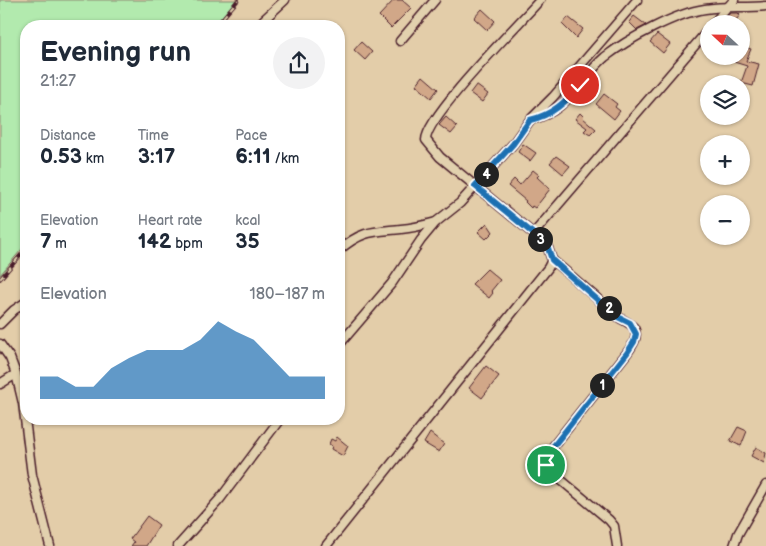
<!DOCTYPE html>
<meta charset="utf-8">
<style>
:root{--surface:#fff;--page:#f2f2f3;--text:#1f2937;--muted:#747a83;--accent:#1f6fb2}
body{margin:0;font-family:"Balsamiq Sans",sans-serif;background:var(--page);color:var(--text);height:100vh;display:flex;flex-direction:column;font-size:19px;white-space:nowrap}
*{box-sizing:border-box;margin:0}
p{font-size:16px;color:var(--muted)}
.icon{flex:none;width:28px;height:28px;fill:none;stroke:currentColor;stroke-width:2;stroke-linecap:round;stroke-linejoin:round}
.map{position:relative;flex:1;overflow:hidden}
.side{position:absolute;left:20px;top:20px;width:325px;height:405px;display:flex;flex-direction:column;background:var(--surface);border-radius:20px;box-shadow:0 1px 4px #0004}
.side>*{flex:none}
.needle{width:32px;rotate:292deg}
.tools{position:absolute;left:700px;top:15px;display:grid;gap:10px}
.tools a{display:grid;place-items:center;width:50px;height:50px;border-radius:50%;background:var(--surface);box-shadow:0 1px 4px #0004;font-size:25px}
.pin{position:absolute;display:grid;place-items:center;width:42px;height:42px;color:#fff;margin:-21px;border:2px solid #fff;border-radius:50%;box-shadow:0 1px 5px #0007}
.km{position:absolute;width:25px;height:25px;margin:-12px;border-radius:50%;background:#222;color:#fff;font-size:14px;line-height:25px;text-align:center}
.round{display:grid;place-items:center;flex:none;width:52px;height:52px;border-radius:26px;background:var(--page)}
.summary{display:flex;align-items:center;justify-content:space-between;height:85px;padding:0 20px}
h1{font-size:28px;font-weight:800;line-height:38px}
.metrics{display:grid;grid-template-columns:repeat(3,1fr);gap:8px;height:85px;padding:5px 20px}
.metrics div{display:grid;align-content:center}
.metrics b{font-size:21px;font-weight:800}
.metrics small{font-size:14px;font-weight:400}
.metrics p{font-size:14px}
.chart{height:140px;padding:10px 20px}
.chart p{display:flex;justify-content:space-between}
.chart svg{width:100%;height:90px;margin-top:5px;fill:var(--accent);opacity:.7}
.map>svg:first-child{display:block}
.green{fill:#b2eaae;stroke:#7e846c}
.building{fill:#d1a788;stroke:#4a1f2b}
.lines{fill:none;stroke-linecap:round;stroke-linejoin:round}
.street-casing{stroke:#4a1f2b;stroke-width:11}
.street{stroke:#e2d1ae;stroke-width:8}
.rail-casing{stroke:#4a1f2b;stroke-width:4}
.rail{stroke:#e2d1ae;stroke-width:2;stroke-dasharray:5.5;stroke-linecap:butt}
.route-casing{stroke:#fff;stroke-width:10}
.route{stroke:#1f6fb2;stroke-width:6}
</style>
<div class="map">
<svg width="766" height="546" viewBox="0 0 766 546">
<rect width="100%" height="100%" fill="#e3cda9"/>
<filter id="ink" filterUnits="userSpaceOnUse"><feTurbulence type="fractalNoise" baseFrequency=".02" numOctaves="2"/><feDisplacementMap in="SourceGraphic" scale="10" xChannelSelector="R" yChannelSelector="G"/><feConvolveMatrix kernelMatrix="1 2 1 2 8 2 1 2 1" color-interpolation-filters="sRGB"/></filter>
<g filter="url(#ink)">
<!-- green -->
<path class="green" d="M0,0h238l-23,26h-189v218l-26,31z"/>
<!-- building -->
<g class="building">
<path d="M394,0h8l9,8 -20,20 -12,-12z"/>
<path d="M482,9l13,12 -8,9 -13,-12z"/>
<path d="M730,13h8l2,2 -7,9h-12z"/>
<path d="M634,16l12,9 -1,1 -8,4 -8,-8z"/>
<path d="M568,17l15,12 -7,9 -14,-14z"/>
<path d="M657,34l13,10 -7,9 -13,-11z"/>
<path d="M361,42l11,10 -7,8 -11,-10z"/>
<path d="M741,46l10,3 -5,12 13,3 -6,22 -12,-3 6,-17 -13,-4 3,-6h4z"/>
<path d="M423,76l15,13 -7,9 -15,-13z"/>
<path d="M476,85l12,9 -6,8 -12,-9z"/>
<path d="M604,94l13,10 -2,3 5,4 -6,8 -18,-15z"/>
<path d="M580,113l4,4 -1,1 13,11 -6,6 -6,-4 3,-3 -12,-9z"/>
<path d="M446,117l11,10 -6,7 -12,-9z"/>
<path d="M523,144l13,9 -6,8 -12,-9z"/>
<path d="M556,156l14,10 -7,8 -13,-11z"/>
<path d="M533,170l6,5 -2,2 13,12 -15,19 -3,-2 -1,2 -6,-6 1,-1 -18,-15 6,-7 6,6z"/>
<path d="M487,223l6,9 -7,7 -8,-7z"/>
<path d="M487,269l13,11 -9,11 2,2 -4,5 -17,-14z"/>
<path d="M486,366l13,10 -17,22 -13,-10z"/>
<path d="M738,427l9,4 -6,15 -11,-5z"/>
<path d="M430,433l14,11 -5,8 -15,-9z"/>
<path d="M337,437l11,9 -5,10 -12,-7 1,-3 -3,-2 2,-5 4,2z"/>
<path d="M756,447l10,6 -2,10 -13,-7z"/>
<path d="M147,516l12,9 -13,21h-15l3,-4 -4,-3z"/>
</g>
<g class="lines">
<defs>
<g id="street">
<path d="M713,24l21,-24"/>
<path d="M257,26l28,-26"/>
<path d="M400,41l35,-41"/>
<path d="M530,120c39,-8 48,-40 75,-63 23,-18 71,-44 100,-48 20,-3 41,-1 61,-3"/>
<path d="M534,233l175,-204"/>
<path d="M339,250c24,-20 33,-18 62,-21 12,-1 24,-4 35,-7"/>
<path d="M552,260c22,18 42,36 63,54 5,6 14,7 19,14 5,9 -2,18 -7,25l-79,100c-3,7 -4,11 1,17l60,50 5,6 3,20"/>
<path d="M0,324l14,-14 12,-8"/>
<path d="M0,344l10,14 6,16 -16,10"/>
<path d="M339,345l53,-62 29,-43 15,-18 24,-19 53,-59 17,-24 23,-23 84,-97"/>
<path d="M16,374l7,29 9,72 18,71"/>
<path d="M178,546l42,-47 60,-80"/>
<path d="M326,546l222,-278 4,-8 -5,-15 -107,-88 -14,-17c0,-24 94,-117 114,-140"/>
<path d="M734,546l4,-12 28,-49"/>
</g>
</defs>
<!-- street casing -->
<use href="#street" class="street-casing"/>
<!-- street -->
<use href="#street" class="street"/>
<defs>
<g id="rail">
<path d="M216,26l22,-26"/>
<path d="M0,279l26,-30"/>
</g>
</defs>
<!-- rail casing -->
<use href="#rail" class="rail-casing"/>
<!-- rail -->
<use href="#rail" class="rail"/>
</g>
</g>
<g class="lines" filter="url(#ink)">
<defs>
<path id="route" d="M546,465l-1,-6 3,-6 79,-100 7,-11 2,-8 -6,-11 -14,-7 -64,-56 -5,-15 -72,-59 38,-42 17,-24c22,-5 36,-18 50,-35"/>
</defs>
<!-- route casing -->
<use href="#route" class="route-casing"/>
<!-- route -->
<use href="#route" class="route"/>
</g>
</svg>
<div class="tools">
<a><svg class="needle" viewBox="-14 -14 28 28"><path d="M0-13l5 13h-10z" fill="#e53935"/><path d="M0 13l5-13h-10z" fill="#747a83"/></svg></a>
<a><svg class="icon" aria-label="layers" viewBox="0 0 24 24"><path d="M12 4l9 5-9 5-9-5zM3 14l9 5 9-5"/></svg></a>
<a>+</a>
<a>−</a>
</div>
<div class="pin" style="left:546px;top:465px;background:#1e9e55"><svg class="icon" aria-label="arrive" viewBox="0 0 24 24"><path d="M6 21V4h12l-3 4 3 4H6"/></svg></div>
<div class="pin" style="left:580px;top:85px;background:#d93025"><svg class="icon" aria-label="check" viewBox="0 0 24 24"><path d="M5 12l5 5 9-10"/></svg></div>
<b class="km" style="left:602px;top:385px">1</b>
<b class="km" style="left:609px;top:308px">2</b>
<b class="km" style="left:540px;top:239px">3</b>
<b class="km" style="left:486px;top:174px">4</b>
<section class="side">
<div class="summary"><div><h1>Evening run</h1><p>21:27</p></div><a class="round"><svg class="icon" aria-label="share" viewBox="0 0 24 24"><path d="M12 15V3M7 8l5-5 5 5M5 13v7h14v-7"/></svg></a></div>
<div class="metrics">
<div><p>Distance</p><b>0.53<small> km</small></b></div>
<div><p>Time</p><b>3:17</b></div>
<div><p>Pace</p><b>6:11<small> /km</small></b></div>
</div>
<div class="metrics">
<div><p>Elevation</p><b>7<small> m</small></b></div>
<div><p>Heart rate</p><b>142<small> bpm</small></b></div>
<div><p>kcal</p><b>35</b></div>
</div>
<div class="chart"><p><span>Elevation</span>180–187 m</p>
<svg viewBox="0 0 160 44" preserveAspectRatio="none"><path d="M0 44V33L10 33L20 38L30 38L40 29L50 24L60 20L70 20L80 20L90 15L100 6L110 11L120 15L130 24L140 33L150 33L160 33V44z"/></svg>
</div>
</section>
</div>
